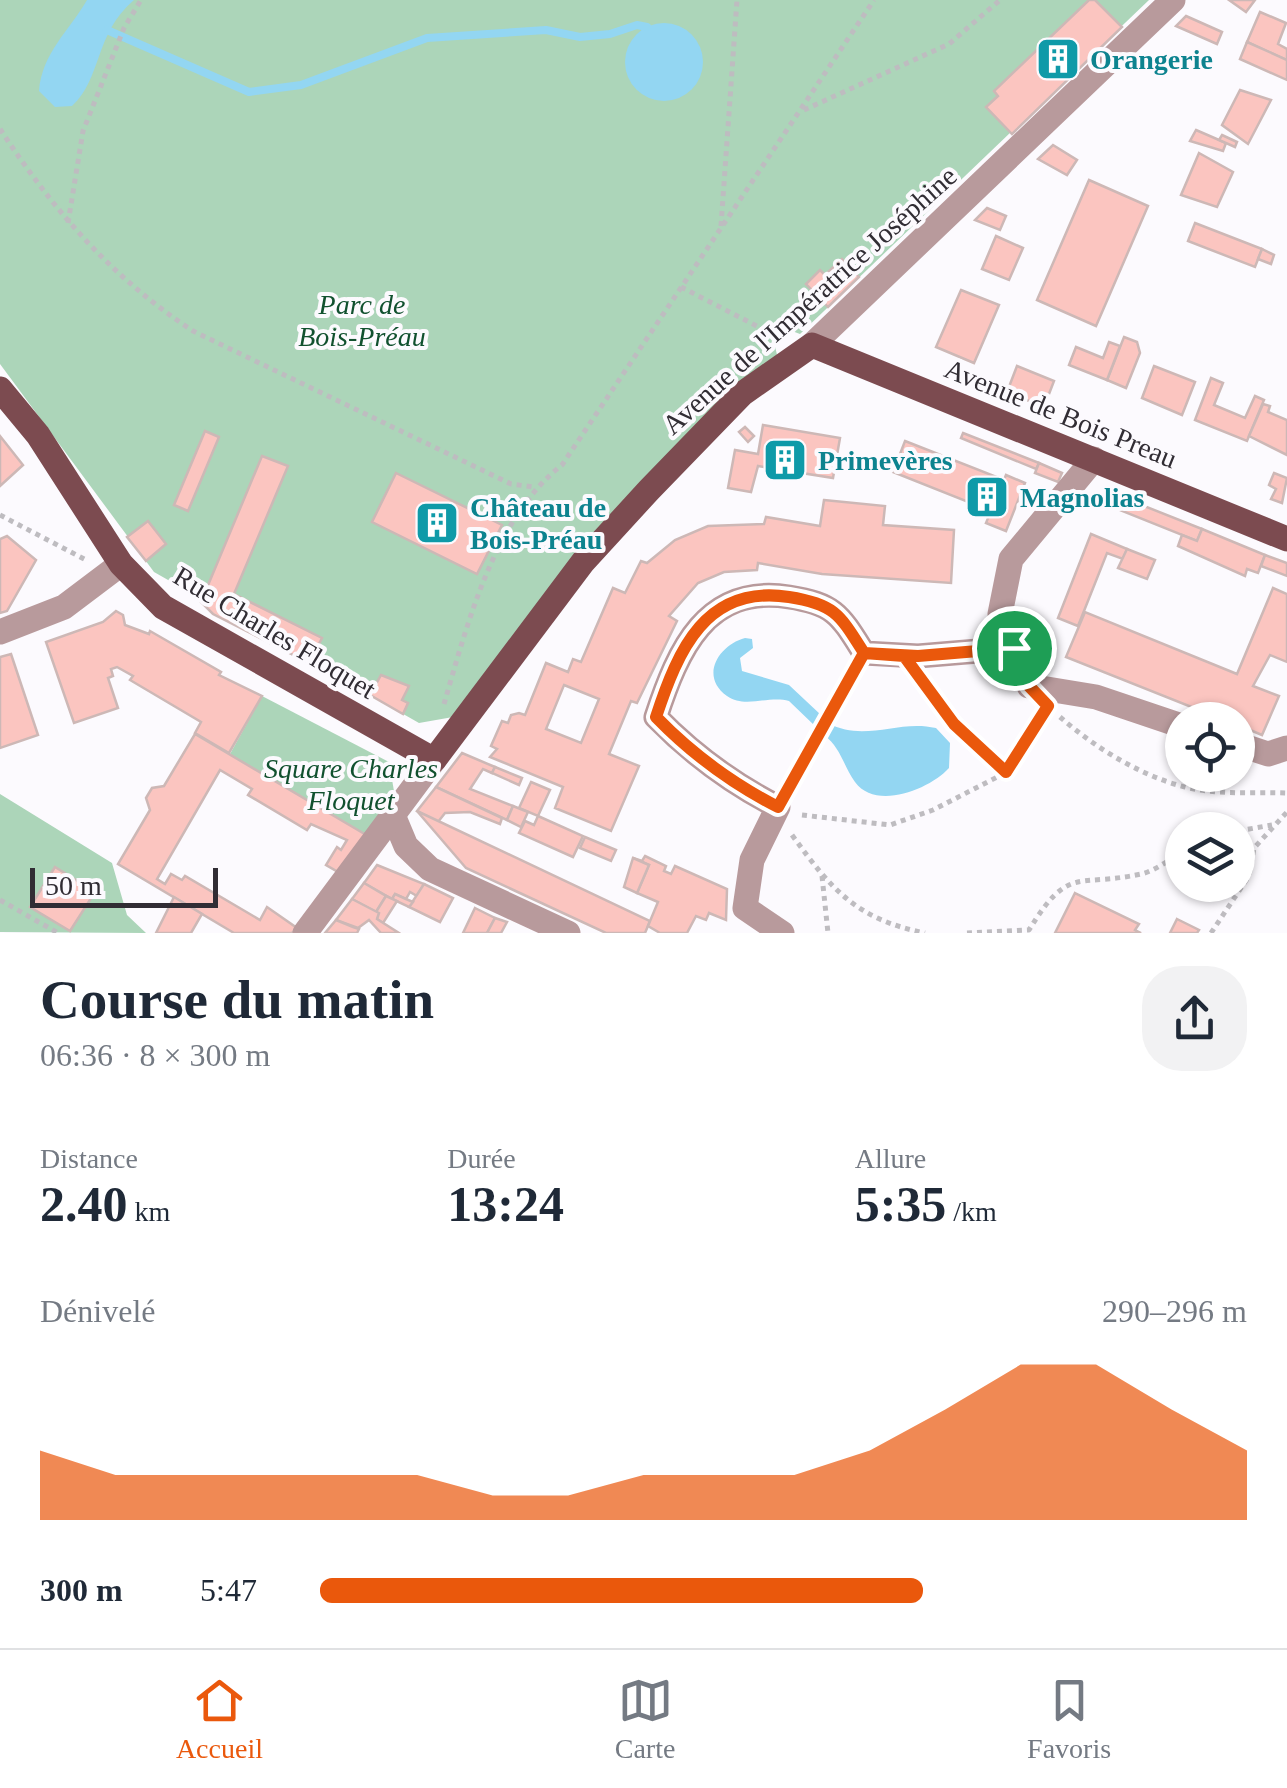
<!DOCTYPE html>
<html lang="fr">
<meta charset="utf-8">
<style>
:root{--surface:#fff;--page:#f2f2f3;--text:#1f2937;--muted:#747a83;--line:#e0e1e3;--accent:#ea580c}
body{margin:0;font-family:Georgia,serif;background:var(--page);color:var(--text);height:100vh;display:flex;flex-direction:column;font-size:38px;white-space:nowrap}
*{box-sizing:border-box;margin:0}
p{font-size:32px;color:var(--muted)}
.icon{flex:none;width:55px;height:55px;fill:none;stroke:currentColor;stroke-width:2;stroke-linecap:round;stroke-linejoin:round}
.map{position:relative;height:933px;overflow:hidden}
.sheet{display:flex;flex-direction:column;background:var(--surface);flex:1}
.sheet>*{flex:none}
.buttons{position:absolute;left:1165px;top:702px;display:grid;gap:20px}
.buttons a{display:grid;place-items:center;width:90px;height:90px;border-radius:50%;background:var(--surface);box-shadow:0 2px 8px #0004;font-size:50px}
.scale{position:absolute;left:30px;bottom:25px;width:188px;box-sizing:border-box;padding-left:10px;border:5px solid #312d34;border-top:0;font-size:28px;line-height:35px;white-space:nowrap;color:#312d34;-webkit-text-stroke:8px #fcfafe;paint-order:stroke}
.pin{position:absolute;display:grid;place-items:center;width:85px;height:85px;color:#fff;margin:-42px;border:5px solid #fff;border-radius:50%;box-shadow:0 2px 10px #0007}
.round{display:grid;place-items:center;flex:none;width:105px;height:105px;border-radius:40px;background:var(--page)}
.overview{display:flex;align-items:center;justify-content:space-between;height:170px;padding:0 40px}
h1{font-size:55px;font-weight:600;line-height:75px}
.metrics{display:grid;grid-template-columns:repeat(3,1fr);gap:15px;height:170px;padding:10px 40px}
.metrics div{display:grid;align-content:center}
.metrics b{font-size:50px;font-weight:600}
.metrics small{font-size:28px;font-weight:400}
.metrics p{font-size:28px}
.chart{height:280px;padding:20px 40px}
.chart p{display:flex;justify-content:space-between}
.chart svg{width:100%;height:180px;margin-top:10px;fill:var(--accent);opacity:.7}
ul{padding:0 40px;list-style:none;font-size:32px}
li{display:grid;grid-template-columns:160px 120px 1fr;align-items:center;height:75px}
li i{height:25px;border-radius:12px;background:var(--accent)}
.dock{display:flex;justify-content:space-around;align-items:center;height:140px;border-top:2px solid var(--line);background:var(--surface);font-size:28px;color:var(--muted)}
.dock a{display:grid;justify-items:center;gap:5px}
.dock .selected{color:var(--accent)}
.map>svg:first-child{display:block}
.green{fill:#acd5b9}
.water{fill:#93d6f2}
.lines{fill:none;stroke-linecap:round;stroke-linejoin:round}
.stream{stroke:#93d6f2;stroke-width:8}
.building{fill:#fbc5c0;stroke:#cdb8b6;stroke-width:2.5;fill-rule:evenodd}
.path{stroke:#bebcc0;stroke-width:5;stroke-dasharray:5 5;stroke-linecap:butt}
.minor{stroke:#b89a9c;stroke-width:25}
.major{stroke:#7c4b50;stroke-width:25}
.route-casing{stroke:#fff;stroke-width:20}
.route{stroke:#ea580c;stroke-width:12}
.labels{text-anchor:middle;stroke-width:8;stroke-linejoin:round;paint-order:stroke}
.culture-label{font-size:28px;font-weight:bold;fill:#0d838f;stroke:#fcfafe;text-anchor:start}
.street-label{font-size:28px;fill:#312d34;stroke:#fcfafe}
.park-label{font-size:28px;font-style:italic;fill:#11512f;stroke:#fcfafe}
</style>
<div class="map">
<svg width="1287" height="933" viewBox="0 0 1287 933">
<rect width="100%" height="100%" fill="#fcfafe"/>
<!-- green -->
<g class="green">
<path d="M0,0h1149l-349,334 -8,-3 -17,15 2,9 -324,362 -34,6 -265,-151 -154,-208z"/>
<path d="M262,696l127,66 6,35 -27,39 -138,-82z"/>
<path d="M0,794l112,69 15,52 19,18 -146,-1z"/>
</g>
<!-- water -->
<g class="water">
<path d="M87,0h47c-40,34 -32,79 -62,106l-17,1 -16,-16c3,-38 30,-60 48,-91z"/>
<circle cx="664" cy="62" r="39"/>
<path d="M745,638l7,1 1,9 -13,10 2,13 47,14 32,30 -6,11 -26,-25c-20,-6 -44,8 -62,-5 -28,-20 -8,-51 18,-58z"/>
<path d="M828,723c37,20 70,-4 108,5l14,15 -1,25c-19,21 -73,43 -94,14 -12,-17 -14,-34 -31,-47z"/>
</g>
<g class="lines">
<!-- stream -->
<path class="stream" d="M107,30l142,62 52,-7 126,-47 119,-8 34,7 30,-3 27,-9 10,2"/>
</g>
<!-- building -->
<g class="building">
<path d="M1089,0h6l27,27 -110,107 -26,-27 12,-11 -4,-5z"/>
<path d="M1229,0h26l-9,12z"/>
<path d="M1260,12l26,11 -8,21 9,5v11l-40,-18z"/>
<path d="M1186,16l36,16 -5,12 -41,-18z"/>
<path d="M1247,42l40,18v20l-47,-21z"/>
<path d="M1240,90l31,10 -23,44 -26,-19z"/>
<path d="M1196,130l30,13 -3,8 -33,-10z"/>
<path d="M1222,135l15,7 -2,5 -16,-7z"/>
<path d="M1053,145l24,15 -10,15 -29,-16z"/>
<path d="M1199,153l34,19 -16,35 -36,-12z"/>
<path d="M1089,180l59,26 -52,120 -59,-26z"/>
<path d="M987,208l19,8 -6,14 -25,-10z"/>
<path d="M1195,223l67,26 -7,18 -67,-26z"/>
<path d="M996,236l27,12 -14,32 -27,-11z"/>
<path d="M1262,249l12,6 -3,9 -13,-5z"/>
<path d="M842,259l17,18 -31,30 -22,-23 14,-14 5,5z"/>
<path d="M961,290l38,15 -25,58 -38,-16z"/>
<path d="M1124,337l13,5 3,11 -14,35 -19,-8z"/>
<path d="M1109,342l11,4 -13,34 -38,-15 7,-18 27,11z"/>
<path d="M1017,366l37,15 -10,26 -37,-15z"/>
<path d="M1154,366l41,16 -13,33 -40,-17z"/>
<path d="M1211,378l12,5 -9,22 31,13 10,-22 9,4 -17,41 -52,-21z"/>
<path d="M1263,404l7,2 -2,6 19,8v35l-38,-19z"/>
<path d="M763,425l77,13 -7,40 -75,-12 -7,26 -23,-4 7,-38 23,4z"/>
<path d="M745,427l9,9 -6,6 -9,-10z"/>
<path d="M205,431l14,6 -31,74 -14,-6z"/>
<path d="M963,433l76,30 -3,6 -75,-31z"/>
<path d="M0,436l23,29 -23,21z"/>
<path d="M905,441l99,39 2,-5 19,8 -19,48 -20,-8 5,-12 -98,-39z"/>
<path d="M262,456l26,10 -54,128 88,44 -13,25 -96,-49 -12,-12z"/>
<path d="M1039,463l23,10 -4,9 -23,-9z"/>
<path d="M396,473l106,52 -25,49 -105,-52z"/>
<path d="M1274,473l13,5 -5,25 -11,-4 5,-10 -7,-4z"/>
<path d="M1109,492l93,37 -5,12 -92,-37z"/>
<path d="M824,500l61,6 -2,19 71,5 -3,53 -129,-9 -64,-11 -1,7 -33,2 -26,11 -29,33 8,5 -40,82 -6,-2 -22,53 30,12 -28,65 -56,-23 8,-21 -73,-30 7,-8 -6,-3 11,-25 6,2 3,-8 8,-2 6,2 21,-52 22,9 5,-13 8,3 32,-74 12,5 16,-32 6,2 28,-23 33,-14 56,-2 2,-7 54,9zM564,685l35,14 -18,44 -35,-14z"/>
<path d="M148,521l18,23 -20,17 -19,-24z"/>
<path d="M1202,529l63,26 -7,18 -11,-4 -2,7 -67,-30 4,-11 15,6z"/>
<path d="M1091,534l36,15 -4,10 -16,-6 -29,73 -20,-8z"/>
<path d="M7,536l29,24 -29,51 -7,2v-74z"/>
<path d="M1127,549l28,11 -8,19 -29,-11z"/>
<path d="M1265,555l22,8v13l-26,-10z"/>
<path d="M1273,588l14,6v68l-17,-7 -17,31 26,10 -17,39 -24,-10v-5h-14l-158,-63 19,-45 152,62z"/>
<path d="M116,611l7,4 2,10 24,9 1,-3 71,41 -2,3 43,21 -33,57 -34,-20 6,-11 -71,-42 3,-4 -16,-9 -6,2 2,7 -5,2 10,30 -44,15 -28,-81 57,-20z"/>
<path d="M11,654l27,81 -38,13v-91z"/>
<path d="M381,675l28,11 -7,14 6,3 -5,11 -33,-19z"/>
<path d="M195,734l173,102 -28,37 -14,-8 11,-18 4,3 6,-10 -36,-16 -4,6 -59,-35 4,-6 -32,-19 -63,109 8,5 6,-10 11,6 3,-4 75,44 7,-13 30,21 -5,5h-58l-116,-69 32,-54 -4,-12 6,-10 12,-2z"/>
<path d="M462,753l33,14 -3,6 -9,-4 -13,20 43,17 -6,14 -71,-33z"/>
<path d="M495,767l27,11 -3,7 -27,-12z"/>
<path d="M531,782l19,8 -12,26 -19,-8z"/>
<path d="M436,787l66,31 -2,6 -30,-12 -25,1 -7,9 -21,-11z"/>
<path d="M513,806l15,6 -7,15 -14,-7z"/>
<path d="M417,811l233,110 -5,12h-39l-140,-65z"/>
<path d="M538,816l45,20 -10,21 -54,-24 6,-12 9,4z"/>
<path d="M585,837l31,13 -5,11 -31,-13z"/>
<path d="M645,856l21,10 -2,5 7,3 4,-8 52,23 -1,31 -17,-7 -3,7 -10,-4 -9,17h-27l-12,-7 10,-24 -21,-9 12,-28 -16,-7 9,3z"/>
<path d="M633,858l16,7 -12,28 -13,-6z"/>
<path d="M377,865l47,19 -7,12 -7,-4 -4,7 -11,-5 -3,5 -28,-16z"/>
<path d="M55,867l40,25 -25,39 -40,-24z"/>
<path d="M364,883l22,13 -10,16 -24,-13z"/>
<path d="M424,884l29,14 -13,24 -31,-15z"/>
<path d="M1075,893l64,31 -4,6 6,3h-86z"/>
<path d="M395,894l11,5 7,3 -4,5 -17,-8z"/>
<path d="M386,896l11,5 -14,22 -6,-4 -1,-7z"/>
<path d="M174,897l28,17 -11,19h-35z"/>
<path d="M352,899l27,14 -2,6 22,14h-18l-12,-13 -11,8 -22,-8z"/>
<path d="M475,908l20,10 -8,15h-24z"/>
<path d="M495,918l12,4 -6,11h-14z"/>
<path d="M1177,919l22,11 -2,3h-27z"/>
<path d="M336,920l17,7 6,2 -2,4h-32z"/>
</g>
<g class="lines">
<!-- path -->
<g class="path">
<path d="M804,110l145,-66 51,-44"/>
<path d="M0,129c54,82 111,148 193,202l318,153 23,3"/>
<path d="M68,223l15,-92 41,-103 17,-28"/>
<path d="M721,226l16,-226"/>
<path d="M681,287l99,51"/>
<path d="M0,515l86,45"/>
<path d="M920,680l34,44 53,48"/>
<path d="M444,704c23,-79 50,-186 118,-239l312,-465"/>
<path d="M1060,717c39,34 94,68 147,74 26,3 54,1 80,2"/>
<path d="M787,786l65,-112"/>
<path d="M802,815l88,10 43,-15 74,-38 38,-60"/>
<path d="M1238,831l34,-6"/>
<path d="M792,835c40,55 64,84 133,98"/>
<path d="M822,876l6,57"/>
<path d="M0,900l58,33"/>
<path d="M967,933l62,-3c40,-66 48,-42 112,-56 14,-3 29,-15 41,-22"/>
<path d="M1211,933l38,-57 5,-28 33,-36"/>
</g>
<!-- minor -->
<g class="minor">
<path d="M812,345l361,-345"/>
<path d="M1094,459l-83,100 -11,55 29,72 67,11 86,29"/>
<path d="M0,632l64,-25 57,-43"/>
<path d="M1238,744l30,10 19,-6"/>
<path d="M393,815l13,31 24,23 138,64"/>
<path d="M305,933l129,-173"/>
<path d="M782,933l-37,-25 7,-48 26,-53c-47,-24 -86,-53 -122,-90 22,-67 50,-133 133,-120 46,7 51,18 75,56l54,3 96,-8"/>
</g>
<!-- major -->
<path class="major" d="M0,389l38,46 83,129 42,43 271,153 149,-198 66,-72 93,-96 70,-49 475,194"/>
</g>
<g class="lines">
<defs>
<path id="route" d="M1014,648l-96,8 -54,-3 -86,154c-47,-24 -86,-53 -122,-90 22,-67 50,-133 133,-120 46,7 51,18 75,56l40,3 50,68 52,48 42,-66 -19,-20 -15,-38"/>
</defs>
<!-- route casing -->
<use href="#route" class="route-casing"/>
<!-- route -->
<use href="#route" class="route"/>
</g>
<!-- icons -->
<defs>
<symbol id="building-square" viewBox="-11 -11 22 22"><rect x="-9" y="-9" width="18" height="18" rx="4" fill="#0f9aa8" stroke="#fcfafe"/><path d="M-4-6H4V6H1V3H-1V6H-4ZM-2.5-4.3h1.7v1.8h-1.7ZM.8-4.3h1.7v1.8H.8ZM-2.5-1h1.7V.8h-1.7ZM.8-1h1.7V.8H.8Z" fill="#fff"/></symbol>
</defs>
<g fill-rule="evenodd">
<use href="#building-square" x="1033" y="34" width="50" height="50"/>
<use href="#building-square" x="760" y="435" width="50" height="50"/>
<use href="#building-square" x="962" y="472" width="50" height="50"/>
<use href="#building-square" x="412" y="498" width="50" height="50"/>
</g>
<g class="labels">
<!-- culture labels -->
<g class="culture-label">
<text x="1090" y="69">Orangerie</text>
<text x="818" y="470">Primevères</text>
<text x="1020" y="507">Magnolias</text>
<text x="470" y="517">Château de<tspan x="470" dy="32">Bois-Préau</tspan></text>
</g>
<!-- street labels -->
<g class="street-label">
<text transform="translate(809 300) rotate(-42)" y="10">Avenue de l'Impératrice Joséphine</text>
<text transform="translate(1061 413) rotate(22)" y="10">Avenue de Bois Preau</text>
<text transform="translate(275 632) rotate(31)" y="10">Rue Charles Floquet</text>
</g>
<!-- park labels -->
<g class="park-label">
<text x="362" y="314">Parc de<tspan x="362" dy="32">Bois-Préau</tspan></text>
<text x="351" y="778">Square Charles<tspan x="351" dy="32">Floquet</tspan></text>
</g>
</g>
</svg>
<div class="buttons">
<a><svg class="icon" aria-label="locate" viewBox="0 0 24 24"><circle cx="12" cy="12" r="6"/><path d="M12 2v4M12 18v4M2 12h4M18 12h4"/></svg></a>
<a><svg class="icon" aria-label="layers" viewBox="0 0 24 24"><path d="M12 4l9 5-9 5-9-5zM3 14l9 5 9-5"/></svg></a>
</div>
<div class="scale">50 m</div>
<div class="pin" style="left:1014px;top:648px;background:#1e9e55"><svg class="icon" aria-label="arrive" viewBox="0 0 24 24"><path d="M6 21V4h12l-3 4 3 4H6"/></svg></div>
</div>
<section class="sheet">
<div class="overview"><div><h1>Course du matin</h1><p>06:36 · 8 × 300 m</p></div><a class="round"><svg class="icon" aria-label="share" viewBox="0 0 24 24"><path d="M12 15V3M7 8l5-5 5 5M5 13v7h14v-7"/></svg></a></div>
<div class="metrics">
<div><p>Distance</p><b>2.40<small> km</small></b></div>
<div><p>Durée</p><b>13:24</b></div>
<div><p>Allure</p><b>5:35<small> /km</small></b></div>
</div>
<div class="chart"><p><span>Dénivelé</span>290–296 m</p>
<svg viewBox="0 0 160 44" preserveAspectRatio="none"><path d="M0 44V27L10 33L20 33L30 33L40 33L50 33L60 38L70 38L80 33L90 33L100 33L110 27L120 17L130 6L140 6L150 17L160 27V44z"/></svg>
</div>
<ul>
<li><b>300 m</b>5:47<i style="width:65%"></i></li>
</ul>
</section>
<nav class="dock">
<a class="selected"><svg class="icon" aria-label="home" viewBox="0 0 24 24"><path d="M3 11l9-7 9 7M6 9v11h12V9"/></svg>Accueil</a>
<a><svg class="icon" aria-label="map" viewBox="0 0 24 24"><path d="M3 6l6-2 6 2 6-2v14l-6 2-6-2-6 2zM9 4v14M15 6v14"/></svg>Carte</a>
<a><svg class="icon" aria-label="saved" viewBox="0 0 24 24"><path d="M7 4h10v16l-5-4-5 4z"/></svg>Favoris</a>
</nav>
